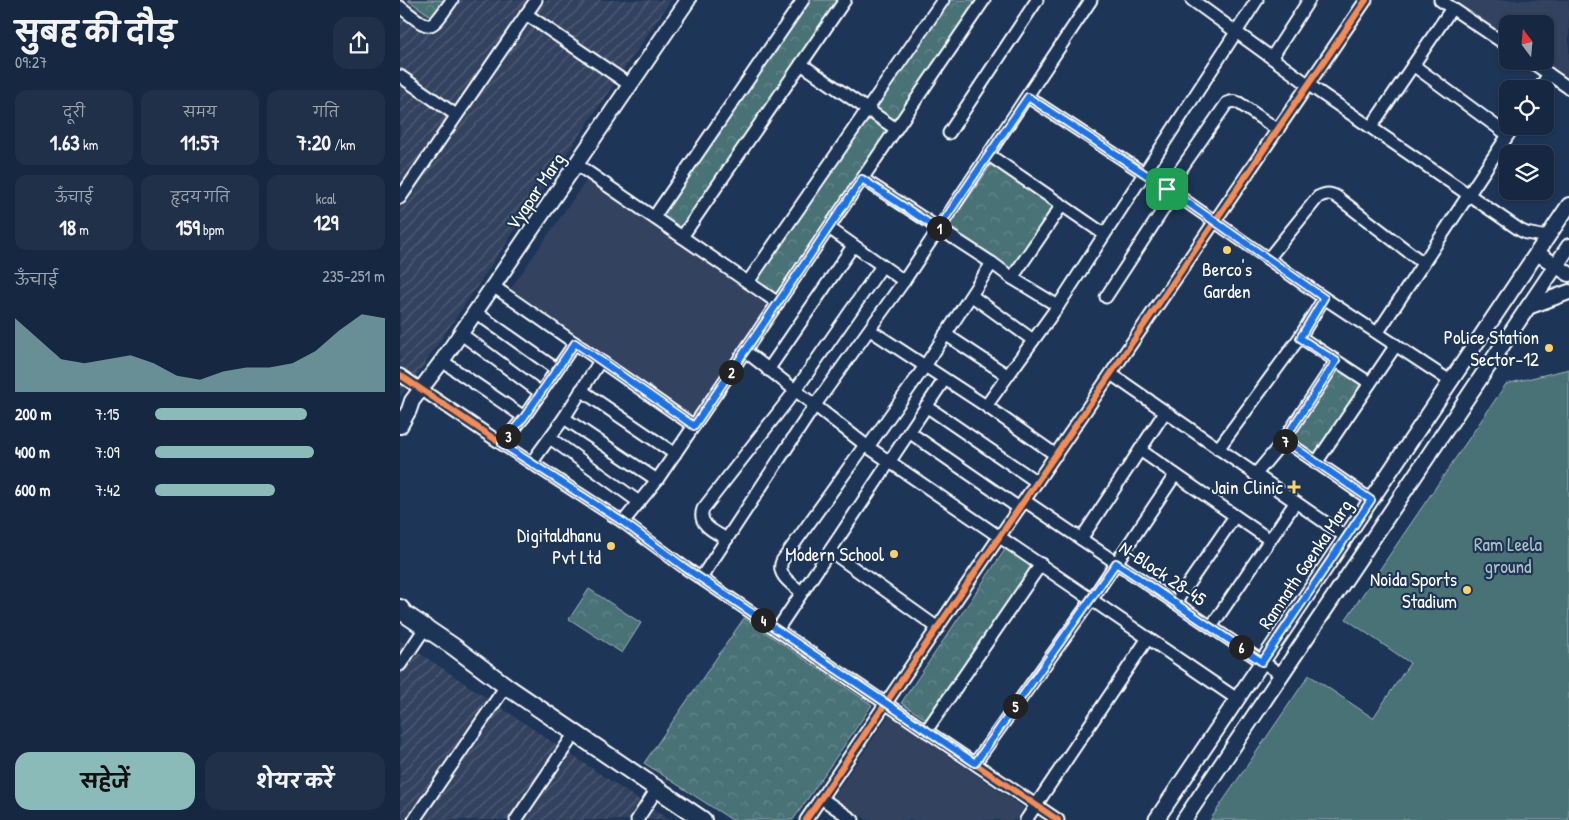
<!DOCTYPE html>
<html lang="hi">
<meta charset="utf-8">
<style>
:root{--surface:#162841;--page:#1f3048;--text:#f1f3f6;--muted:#9ea6b1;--line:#35445a;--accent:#8bbbb9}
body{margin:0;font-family:"Patrick Hand","Playpen Sans Deva",sans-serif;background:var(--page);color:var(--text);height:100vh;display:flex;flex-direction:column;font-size:19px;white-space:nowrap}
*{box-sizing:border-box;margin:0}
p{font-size:16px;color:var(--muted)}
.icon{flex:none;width:28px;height:28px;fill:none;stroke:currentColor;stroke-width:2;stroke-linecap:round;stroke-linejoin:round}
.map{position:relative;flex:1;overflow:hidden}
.sheet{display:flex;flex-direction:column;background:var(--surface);width:400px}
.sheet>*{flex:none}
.needle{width:32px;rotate:344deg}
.tools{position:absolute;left:1099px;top:15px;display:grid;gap:10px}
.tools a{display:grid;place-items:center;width:55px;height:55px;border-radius:10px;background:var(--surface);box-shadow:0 1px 4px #0004,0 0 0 1px var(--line);font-size:25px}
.pin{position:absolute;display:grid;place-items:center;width:42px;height:42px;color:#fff;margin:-21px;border-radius:10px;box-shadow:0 2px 8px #0006}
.km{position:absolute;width:25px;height:25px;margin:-12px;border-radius:50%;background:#222;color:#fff;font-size:14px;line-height:25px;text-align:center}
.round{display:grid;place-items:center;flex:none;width:52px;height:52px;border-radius:15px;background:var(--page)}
.head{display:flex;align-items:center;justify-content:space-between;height:85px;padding:0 15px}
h1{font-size:28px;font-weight:700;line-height:38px}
.figures{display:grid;grid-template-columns:repeat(3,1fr);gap:8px;height:85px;padding:5px 15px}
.figures div{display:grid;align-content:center;border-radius:12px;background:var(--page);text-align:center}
.figures b{font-size:21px;font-weight:700}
.figures small{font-size:14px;font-weight:400}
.figures p{font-size:14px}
.chart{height:140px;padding:10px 15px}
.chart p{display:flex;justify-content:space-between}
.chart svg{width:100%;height:90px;margin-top:5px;fill:var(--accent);opacity:.7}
.primary-button{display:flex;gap:10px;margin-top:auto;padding:10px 15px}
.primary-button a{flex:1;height:58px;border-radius:15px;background:var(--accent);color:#111;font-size:20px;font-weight:700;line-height:58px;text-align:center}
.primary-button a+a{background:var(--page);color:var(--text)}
ul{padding:0 15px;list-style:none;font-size:16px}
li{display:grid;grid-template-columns:80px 60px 1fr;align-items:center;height:38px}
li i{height:12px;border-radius:6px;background:var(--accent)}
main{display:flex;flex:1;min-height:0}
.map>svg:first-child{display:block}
.built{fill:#32425e}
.industrial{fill:url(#industrial-furrows)}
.forest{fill:url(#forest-crowns);stroke:#a4b8ba}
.pitch{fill:#4a7276;stroke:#a4b8ba}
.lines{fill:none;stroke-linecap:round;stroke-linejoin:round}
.minor-casing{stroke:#fff;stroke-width:15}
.tertiary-casing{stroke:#fff;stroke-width:18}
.secondary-casing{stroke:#fff;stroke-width:20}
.minor{stroke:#1d3557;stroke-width:11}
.tertiary{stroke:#1d3557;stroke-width:14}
.secondary{stroke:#1d3557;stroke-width:16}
.cycleway-casing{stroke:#1d3557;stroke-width:9}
.cycleway{stroke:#f68b52;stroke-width:6}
.route-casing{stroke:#fff;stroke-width:10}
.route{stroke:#1a73e8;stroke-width:6}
.poi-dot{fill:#ffd166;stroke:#1d3557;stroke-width:2}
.labels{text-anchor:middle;stroke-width:4.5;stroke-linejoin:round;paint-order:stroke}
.street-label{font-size:19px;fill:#fff;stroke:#1d3557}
.poi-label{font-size:19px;fill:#fff;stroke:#1d3557;text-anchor:end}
.park-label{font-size:19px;fill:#aec0c1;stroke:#1d3557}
</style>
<main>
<section class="sheet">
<div class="head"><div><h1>सुबह की दौड़</h1><p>09:27</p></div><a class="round"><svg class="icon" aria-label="share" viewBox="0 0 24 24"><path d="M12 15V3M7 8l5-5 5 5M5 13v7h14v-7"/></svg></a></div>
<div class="figures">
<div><p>दूरी</p><b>1.63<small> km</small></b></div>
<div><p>समय</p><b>11:57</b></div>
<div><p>गति</p><b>7:20<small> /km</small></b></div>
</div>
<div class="figures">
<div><p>ऊँचाई</p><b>18<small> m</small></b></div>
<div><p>हृदय गति</p><b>159<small> bpm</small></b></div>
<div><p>kcal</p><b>129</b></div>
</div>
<div class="chart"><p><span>ऊँचाई</span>235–251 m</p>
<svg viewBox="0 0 160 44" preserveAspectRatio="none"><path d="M0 44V8L10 18L20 28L30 30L40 28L50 26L60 30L70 36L80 38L90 34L100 32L110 32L120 30L130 24L140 14L150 6L160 8V44z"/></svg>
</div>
<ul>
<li><b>200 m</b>7:15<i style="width:66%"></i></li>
<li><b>400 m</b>7:09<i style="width:69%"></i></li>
<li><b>600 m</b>7:42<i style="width:52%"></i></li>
</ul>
<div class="primary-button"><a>सहेजें</a><a>शेयर करें</a></div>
</section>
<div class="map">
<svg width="1169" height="820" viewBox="0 0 1169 820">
<defs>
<pattern id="industrial-furrows" width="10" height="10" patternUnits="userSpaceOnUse" patternTransform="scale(1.25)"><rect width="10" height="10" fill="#32425e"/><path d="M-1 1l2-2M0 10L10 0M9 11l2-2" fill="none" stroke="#515e76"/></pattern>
<pattern id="forest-crowns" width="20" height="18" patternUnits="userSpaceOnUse" patternTransform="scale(1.25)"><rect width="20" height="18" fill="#4a7276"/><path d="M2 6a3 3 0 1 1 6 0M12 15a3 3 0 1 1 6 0" fill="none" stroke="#65878b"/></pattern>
</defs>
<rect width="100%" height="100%" fill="#1d3557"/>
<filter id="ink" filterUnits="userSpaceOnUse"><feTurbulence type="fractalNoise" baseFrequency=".02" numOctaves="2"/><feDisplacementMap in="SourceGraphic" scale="10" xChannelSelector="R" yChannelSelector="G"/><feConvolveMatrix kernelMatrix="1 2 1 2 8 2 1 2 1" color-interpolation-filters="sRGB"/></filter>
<g filter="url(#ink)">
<!-- built -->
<g class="built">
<path d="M1053,0h116v78l-25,-17 1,-37h-37l-1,13z"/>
<path d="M187,179l183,126 -78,112 -183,-126z"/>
<path d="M489,715l135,93 -8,12h-149l-34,-23z"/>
</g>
<!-- industrial -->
<g class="industrial">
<path d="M0,0h271l-252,372 -19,25z"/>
<path d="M0,640l269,180h-269z"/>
</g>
<!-- forest -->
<g class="forest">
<path d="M8,0h39l-13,18z"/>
<path d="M407,0h32l-157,230 -22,-15z"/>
<path d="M548,0h32l-84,122 -22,-15z"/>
<path d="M467,117l22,14 -111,165 -22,-15z"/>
<path d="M592,164l63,44 -44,62 -63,-43z"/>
<path d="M937,367l27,18 -49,72 -27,-18z"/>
<path d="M606,548l26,18 -105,154 -26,-17z"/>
<path d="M189,589l52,34 -19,30 -53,-34z"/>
<path d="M344,618l128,87 -79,115h-61l-88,-57z"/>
</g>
<!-- pitch -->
<path class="pitch" d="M1169,369v451h-359l99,-145 64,43 37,-55 -64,-44 160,-235z"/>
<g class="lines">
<defs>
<g id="minor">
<path d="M792,0l117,85 211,145 6,3 21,4"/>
<path d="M1040,0l68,46"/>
<path d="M0,7c32,24 28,27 52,-7"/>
<path d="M126,14l104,71"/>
<path d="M872,57l37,-57"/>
<path d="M1130,61l39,27"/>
<path d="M401,64l95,65"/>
<path d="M1013,65l95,70"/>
<path d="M0,76l56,39"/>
<path d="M1139,89l10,-15"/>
<path d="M628,97l146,96 150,105 126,83"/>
<path d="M971,127l81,-119"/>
<path d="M549,133l88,-133"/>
<path d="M589,155l115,79"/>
<path d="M176,164l202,139"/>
<path d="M463,179l129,84 20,15 46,28"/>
<path d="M767,189l60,-86c5,-2 7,-2 12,0l39,27"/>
<path d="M0,198l136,-198"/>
<path d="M254,217l149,-217"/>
<path d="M429,228l75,53"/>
<path d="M282,237l163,-237"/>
<path d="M868,259l50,-62c8,-4 12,-4 19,0l86,66"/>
<path d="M612,278l50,-73"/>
<path d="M348,282l195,-282"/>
<path d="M93,286l201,140"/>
<path d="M572,296l61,44"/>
<path d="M706,297l68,-104"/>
<path d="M75,312l81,57"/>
<path d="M470,330l116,76 70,49"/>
<path d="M978,332l136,-206"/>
<path d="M60,333l81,60"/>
<path d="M545,334l62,41"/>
<path d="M900,337l70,46"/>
<path d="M345,351l123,96 369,252"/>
<path d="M42,361l82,56"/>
<path d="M368,370l85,-124"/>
<path d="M711,374l235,163"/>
<path d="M0,375l102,69 121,78 61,45 374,253"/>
<path d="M181,390l94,64"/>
<path d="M526,406l111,76"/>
<path d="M586,406l72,-100 199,-306"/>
<path d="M164,418l93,62"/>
<path d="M509,432l110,76"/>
<path d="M150,438l89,64"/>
<path d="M884,440l87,60"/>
<path d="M102,444l22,-27 51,-74"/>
<path d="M468,447l57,-81 67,-103"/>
<path d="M818,449l82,-112 24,-39"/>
<path d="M740,450l130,90"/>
<path d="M132,462l32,-44 36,-57"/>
<path d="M916,463l80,-118"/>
<path d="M855,475l29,-35 52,-79"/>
<path d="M625,501l257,174"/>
<path d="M223,522l34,-42 327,-480"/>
<path d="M327,539c-12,-7 -30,-14 -24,-30l92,-118 87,-125"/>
<path d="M681,539l84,-127"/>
<path d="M430,551l108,77"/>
<path d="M301,578l114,-173 89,-124 187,-281"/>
<path d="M401,592c-9,-8 -25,-17 -19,-31l83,-116"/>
<path d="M775,603l60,-87"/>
<path d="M811,627l84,-124"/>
<path d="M377,630l167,-250"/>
<path d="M0,665l25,-37"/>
<path d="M526,731l115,-167"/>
<path d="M575,763l117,-164 83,-124"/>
<path d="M421,798l32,22"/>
<path d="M14,820l92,-134"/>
<path d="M116,820l59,-87"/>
<path d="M237,820l20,-31"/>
<path d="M406,820l560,-820"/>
<path d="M626,820l122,-182"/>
</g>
<g id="tertiary">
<path d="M1137,253l32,21"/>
<path d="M1128,307l41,-15"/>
<path d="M0,426l9,-16 3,-9 30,-40 246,-361"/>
<path d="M756,820l413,-615"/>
<path d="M784,820l385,-574"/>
</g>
<path id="secondary" d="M0,608l5,6 49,33 52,39 197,134"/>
</defs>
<!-- minor casing -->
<use href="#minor" class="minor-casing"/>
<!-- tertiary casing -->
<use href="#tertiary" class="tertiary-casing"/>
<!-- secondary casing -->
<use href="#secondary" class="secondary-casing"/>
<!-- minor -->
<use href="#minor" class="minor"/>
<!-- tertiary -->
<use href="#tertiary" class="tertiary"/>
<!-- secondary -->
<use href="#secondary" class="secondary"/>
<defs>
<g id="cycleway">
<path d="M0,375l102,69 121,78 61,45 374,253"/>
<path d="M406,820l560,-820"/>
</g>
</defs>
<!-- cycleway casing -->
<use href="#cycleway" class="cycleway-casing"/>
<!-- cycleway -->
<use href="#cycleway" class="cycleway"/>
</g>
</g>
<g class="lines" filter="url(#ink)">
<defs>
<path id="route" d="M628,97l146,96 150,105 -24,40 36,23 -52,79 87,60 -109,162 -146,-99 -141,200 -291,-196 -61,-45 -121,-78 22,-27 51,-74 119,83 168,-247 76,50z"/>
</defs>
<!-- route casing -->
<use href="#route" class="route-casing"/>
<!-- route -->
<use href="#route" class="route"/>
</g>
<!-- markers -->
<g class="poi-dot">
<circle cx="827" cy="250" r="5"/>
<circle cx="1149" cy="348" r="5"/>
<path d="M891.5 479.5h5v5h5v5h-5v5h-5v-5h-5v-5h5z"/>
<circle cx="211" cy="546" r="5"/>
<circle cx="494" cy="554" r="5"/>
<circle cx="1067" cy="590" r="5"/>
</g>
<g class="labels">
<!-- street labels -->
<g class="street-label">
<text transform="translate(135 191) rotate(-56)" y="7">Vyapar Marg</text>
<text transform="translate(905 564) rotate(-56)" y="7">Ramnath Goenka Marg</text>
<text transform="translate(763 573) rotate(34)" y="7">N-Block 28-45</text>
</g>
<!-- poi labels -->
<g class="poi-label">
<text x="827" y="276" text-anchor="middle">Berco's<tspan x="827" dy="22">Garden</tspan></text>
<text x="1139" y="344">Police Station<tspan x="1139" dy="22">Sector-12</tspan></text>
<text x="883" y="494">Jain Clinic</text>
<text x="201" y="542">Digitaldhanu<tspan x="201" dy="22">Pvt Ltd</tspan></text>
<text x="484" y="561">Modern School</text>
<text x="1057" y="586">Noida Sports<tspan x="1057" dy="22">Stadium</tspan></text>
</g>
<!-- park labels -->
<g class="park-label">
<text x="1108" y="551">Ram Leela<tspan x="1108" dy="22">ground</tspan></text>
</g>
</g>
</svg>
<div class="tools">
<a><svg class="needle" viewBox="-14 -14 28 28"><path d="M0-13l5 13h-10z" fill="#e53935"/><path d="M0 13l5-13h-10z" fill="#9ea6b1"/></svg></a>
<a><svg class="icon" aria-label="locate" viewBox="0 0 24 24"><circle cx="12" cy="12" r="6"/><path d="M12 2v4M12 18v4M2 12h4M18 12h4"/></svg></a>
<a><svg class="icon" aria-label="layers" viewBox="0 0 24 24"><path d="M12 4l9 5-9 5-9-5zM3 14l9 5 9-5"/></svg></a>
</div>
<div class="pin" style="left:767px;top:189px;background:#1e9e55"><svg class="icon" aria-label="arrive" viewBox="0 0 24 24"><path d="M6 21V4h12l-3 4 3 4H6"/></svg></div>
<b class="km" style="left:539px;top:228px">1</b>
<b class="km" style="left:331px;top:372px">2</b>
<b class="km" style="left:108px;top:436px">3</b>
<b class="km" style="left:363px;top:620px">4</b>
<b class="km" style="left:615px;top:706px">5</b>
<b class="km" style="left:841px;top:647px">6</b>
<b class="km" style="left:885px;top:441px">7</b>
</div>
</main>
